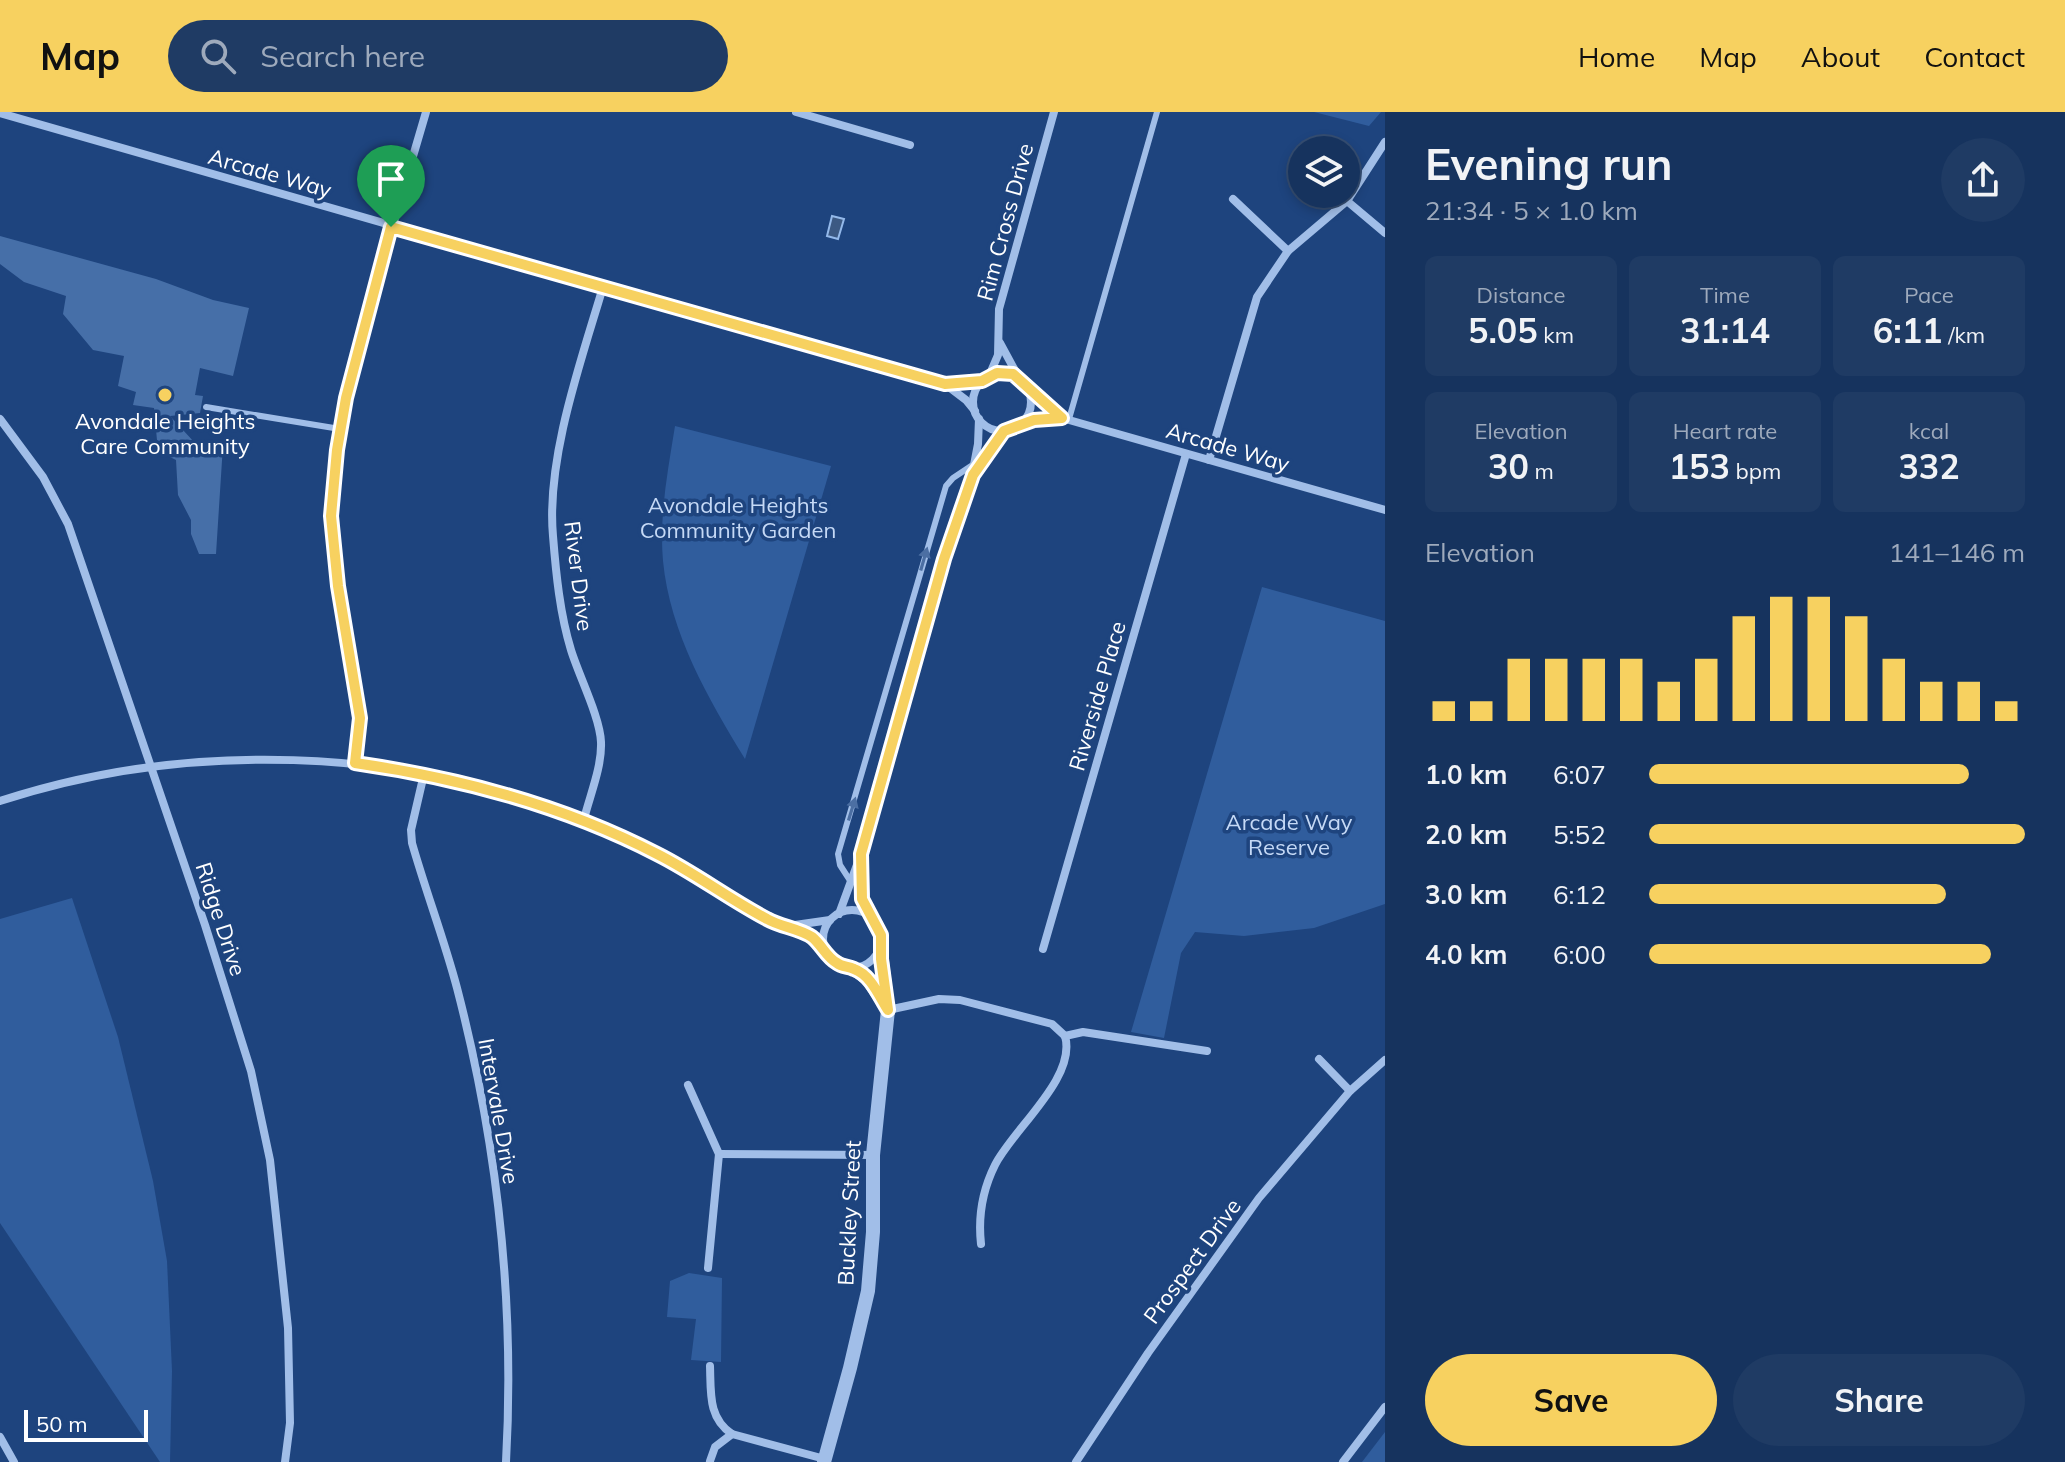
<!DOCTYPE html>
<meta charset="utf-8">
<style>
:root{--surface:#16335e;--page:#1f3b64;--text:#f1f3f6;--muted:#9eaabc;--line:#354e73;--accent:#f7d160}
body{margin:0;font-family:Mulish,sans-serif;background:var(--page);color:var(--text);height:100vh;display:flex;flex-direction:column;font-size:30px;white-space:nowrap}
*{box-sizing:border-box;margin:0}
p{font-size:26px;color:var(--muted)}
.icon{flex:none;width:44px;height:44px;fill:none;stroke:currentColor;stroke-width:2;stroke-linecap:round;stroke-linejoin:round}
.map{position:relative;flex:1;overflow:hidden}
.details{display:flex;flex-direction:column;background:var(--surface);width:680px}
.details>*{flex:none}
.tools{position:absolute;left:1288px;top:24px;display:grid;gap:16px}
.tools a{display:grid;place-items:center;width:72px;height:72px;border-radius:50%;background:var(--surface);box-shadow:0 4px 12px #0003,0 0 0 2px var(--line);font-size:40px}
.scale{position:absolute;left:24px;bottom:20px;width:124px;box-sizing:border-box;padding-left:8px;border:4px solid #fff;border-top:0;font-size:22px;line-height:28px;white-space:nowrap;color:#fff;-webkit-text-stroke:6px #1e447e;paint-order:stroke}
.pin{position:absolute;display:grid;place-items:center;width:68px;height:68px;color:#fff;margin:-82px -34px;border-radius:50% 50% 50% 0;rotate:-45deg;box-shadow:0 0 8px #0007}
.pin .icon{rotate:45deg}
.round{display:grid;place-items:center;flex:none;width:84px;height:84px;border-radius:42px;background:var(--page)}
.summary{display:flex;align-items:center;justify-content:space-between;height:136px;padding:0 40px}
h1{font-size:44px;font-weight:700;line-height:60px}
.figures{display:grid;grid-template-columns:repeat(3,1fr);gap:12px;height:136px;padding:8px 40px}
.figures div{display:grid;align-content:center;border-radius:12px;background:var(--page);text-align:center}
.figures b{font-size:34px;font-weight:700}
.figures small{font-size:22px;font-weight:400}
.figures p{font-size:22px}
.chart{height:224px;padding:16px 40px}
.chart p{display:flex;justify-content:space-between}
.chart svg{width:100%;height:144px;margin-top:8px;stroke:var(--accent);stroke-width:6}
.cta{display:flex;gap:16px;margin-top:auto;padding:16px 40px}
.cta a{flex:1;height:92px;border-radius:48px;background:var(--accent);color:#111;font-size:32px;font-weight:700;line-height:92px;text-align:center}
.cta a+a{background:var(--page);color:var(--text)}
ul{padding:0 40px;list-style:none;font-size:26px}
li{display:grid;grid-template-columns:128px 96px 1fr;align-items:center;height:60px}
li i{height:20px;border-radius:10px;background:var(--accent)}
header{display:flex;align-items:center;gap:48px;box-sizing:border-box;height:112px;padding:0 40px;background:var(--accent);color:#111}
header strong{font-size:38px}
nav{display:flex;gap:44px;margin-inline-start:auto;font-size:28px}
.search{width:560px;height:72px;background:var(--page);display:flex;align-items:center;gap:20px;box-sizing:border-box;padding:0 28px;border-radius:44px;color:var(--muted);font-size:30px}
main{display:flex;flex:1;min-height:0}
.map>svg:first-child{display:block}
.green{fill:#305d9d}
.water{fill:#3c5983;stroke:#94b9ea;stroke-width:2}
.building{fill:#466fa8}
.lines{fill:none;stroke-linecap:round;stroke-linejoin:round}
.service{stroke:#a1bee8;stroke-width:6}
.minor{stroke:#a1bee8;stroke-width:8}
.tertiary{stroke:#a1bee8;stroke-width:14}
.oneway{fill:#4c6fa3}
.route-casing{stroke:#fff;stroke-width:16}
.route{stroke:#f7d160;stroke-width:10}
.poi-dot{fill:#f7d160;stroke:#1e447e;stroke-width:3}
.labels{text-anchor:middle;stroke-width:7;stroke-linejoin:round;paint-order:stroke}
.street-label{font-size:22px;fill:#fff;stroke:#1e447e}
.poi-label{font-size:22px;fill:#fff;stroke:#1e447e}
.park-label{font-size:22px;fill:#c5d9f6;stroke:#1e447e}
</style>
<header>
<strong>Map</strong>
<div class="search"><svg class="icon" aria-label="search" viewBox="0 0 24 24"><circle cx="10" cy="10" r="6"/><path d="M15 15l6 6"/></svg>Search here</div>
<nav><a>Home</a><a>Map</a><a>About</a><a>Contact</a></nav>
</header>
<main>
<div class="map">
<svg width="1385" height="1350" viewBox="0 0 1385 1350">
<rect width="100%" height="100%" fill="#1e447e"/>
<!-- green -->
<g class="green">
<path d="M1314,0h67l-12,14z"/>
<path d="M675,314l156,40 -86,293c-37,-61 -75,-126 -82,-198 -4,-46 5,-91 12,-135z"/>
<path d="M1262,475l123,34v283l-71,24 -70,8 -49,-4 -14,21 -17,85 -33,-6z"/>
<path d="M72,786l46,139 35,144 14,80 5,110 -2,91h-10l-160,-239v-304z"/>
<path d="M689,1161l33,5 -1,84 -30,-2 5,-41 -29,-2 3,-36z"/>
<path d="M1385,1320v30h-23z"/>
</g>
<!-- water -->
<path class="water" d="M832,104l12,3 -6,20 -11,-3z"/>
<!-- building -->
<path class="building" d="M0,124l156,43 57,21 36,8 -16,68 -33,-8 -5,27 8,1 -3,17 -30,3 25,27 28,2 -7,109h-17l-8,-20v-14l-13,-25 -2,-35 -18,-9 -4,-43 -21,-3 3,-13 -18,-6 6,-30 -31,-6 -30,-36 3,-18 -42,-14 -24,-18z"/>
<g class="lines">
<!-- service -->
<g class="service">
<path d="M206,295l134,22"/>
<path d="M1069,307l88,-307"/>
<path d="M851,770l-11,-17 -2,-11 108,-368 7,-8 21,-14"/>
</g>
<!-- minor -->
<g class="minor">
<path d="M796,0l114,33"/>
<path d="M0,1l945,271 21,16 9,11"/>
<path d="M1233,87l55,52"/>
<path d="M1347,89l38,32"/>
<path d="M1000,231l18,33"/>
<circle cx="1002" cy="290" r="29"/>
<path d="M989,264l9,-21 1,-46 55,-197"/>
<path d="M946,272l36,-3"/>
<path d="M1030,279l32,27"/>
<path d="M0,307l43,58 25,47 137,401 46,146 19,89 18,168 2,95 -5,39"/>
<path d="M1021,312l41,-6 323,92"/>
<path d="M1209,348l48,-163 31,-46 59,-50 38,-59"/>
<path d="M973,358l5,-26 1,-25"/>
<path d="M355,651l5,-45 -22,-132 -7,-70 6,-66 9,-52 18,-75 62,-211"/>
<path d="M424,662l-13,56 1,13c14,49 32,96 45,145 40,154 58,315 49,474"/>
<path d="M0,689c187,-61 401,-54 584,18 59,24 113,56 166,90 24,15 52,20 75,39"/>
<path d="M584,707c6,-24 18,-52 17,-77 -1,-25 -22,-66 -30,-92 -11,-36 -15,-76 -18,-114 -7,-77 28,-175 50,-249"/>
<path d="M861,751l1,36 7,16"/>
<circle cx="852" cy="827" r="29"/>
<path d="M839,802l22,-60 83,-295 29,-84 31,-44"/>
<path d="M788,814l42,-6"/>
<path d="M1043,837l143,-495"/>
<path d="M888,898l51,-11 21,1 92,24 13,12"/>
<path d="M1065,924l18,-4 124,19"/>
<path d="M1319,947l31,32"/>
<path d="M688,973l31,69 -11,114"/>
<path d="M719,1042l154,1"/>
<path d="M981,1132c-3,-27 2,-55 14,-79 18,-36 82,-87 70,-129"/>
<path d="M710,1254c1,27 -2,52 22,68l93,25"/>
<path d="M0,1325l14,25"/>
<path d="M710,1349l5,-14 17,-13"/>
<path d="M1076,1350l72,-109 111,-155 91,-107 35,-31"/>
<path d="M1343,1350l42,-55"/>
</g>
<!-- tertiary -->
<g class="tertiary">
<path d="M853,856l15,11 16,24"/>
<path d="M824,1350l26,-94 18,-77 5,-59v-77l15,-145 -8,-65"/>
</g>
</g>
<!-- one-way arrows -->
<defs><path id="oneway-solid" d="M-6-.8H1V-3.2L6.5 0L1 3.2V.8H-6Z" transform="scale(2)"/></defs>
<g class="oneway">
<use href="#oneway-solid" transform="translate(924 447) rotate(-74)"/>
<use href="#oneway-solid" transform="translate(852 697) rotate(-73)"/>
</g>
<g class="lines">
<defs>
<path id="route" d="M391,115l554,157 37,-3 15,-8 16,1 49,44 -28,2 -30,11 -31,44 -29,84 -83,295 1,45 19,36v24l7,51c-9,-14 -17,-35 -34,-41 -6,-3 -12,-2 -17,-6 -11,-6 -15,-18 -25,-26 -14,-9 -31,-10 -45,-18 -38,-20 -72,-46 -110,-65 -95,-49 -197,-76 -302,-91l5,-45 -22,-132 -7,-70 6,-66 9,-52z"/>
</defs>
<!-- route casing -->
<use href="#route" class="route-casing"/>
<!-- route -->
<use href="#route" class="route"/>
</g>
<!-- markers -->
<circle class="poi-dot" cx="165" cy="283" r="8"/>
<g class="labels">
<!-- street labels -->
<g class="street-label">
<text transform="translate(270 61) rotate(16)" y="8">Arcade Way</text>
<text transform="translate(1005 110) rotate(-75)" y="8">Rim Cross Drive</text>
<text transform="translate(1228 335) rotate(16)" y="8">Arcade Way</text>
<text transform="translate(579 464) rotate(83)" y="8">River Drive</text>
<text transform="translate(1097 584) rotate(-74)" y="8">Riverside Place</text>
<text transform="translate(221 807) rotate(72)" y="8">Ridge Drive</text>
<text transform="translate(499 999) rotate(80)" y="8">Intervale Drive</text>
<text transform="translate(849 1101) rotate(-87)" y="8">Buckley Street</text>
<text transform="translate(1192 1149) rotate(-54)" y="8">Prospect Drive</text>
</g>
<!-- poi labels -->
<g class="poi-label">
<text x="165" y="317">Avondale Heights<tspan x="165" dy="25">Care Community</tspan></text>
</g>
<!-- park labels -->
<g class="park-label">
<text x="738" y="401">Avondale Heights<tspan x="738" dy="25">Community Garden</tspan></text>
<text x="1289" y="718">Arcade Way<tspan x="1289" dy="25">Reserve</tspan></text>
</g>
</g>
</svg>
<div class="tools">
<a><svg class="icon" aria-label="layers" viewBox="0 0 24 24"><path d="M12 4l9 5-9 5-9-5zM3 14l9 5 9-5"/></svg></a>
</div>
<div class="scale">50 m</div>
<div class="pin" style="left:391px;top:115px;background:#1e9e55"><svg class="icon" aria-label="arrive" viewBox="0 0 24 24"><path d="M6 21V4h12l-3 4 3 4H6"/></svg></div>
</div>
<section class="details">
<div class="summary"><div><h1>Evening run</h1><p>21:34 · 5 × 1.0 km</p></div><a class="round"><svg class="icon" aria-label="share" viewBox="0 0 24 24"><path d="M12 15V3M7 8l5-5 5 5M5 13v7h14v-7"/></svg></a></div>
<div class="figures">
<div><p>Distance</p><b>5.05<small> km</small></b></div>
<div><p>Time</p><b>31:14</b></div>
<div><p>Pace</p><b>6:11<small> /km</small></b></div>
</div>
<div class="figures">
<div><p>Elevation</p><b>30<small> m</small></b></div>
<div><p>Heart rate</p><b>153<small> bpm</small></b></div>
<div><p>kcal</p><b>332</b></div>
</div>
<div class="chart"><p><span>Elevation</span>141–146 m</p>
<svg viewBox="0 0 160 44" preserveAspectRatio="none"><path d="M5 44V38M15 44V38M25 44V25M35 44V25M45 44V25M55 44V25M65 44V32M75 44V25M85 44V12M95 44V6M105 44V6M115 44V12M125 44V25M135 44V32M145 44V32M155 44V38"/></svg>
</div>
<ul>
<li><b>1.0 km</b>6:07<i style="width:85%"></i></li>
<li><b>2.0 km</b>5:52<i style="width:100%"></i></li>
<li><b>3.0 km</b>6:12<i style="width:79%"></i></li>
<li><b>4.0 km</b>6:00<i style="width:91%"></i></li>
</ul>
<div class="cta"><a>Save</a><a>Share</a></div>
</section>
</main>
